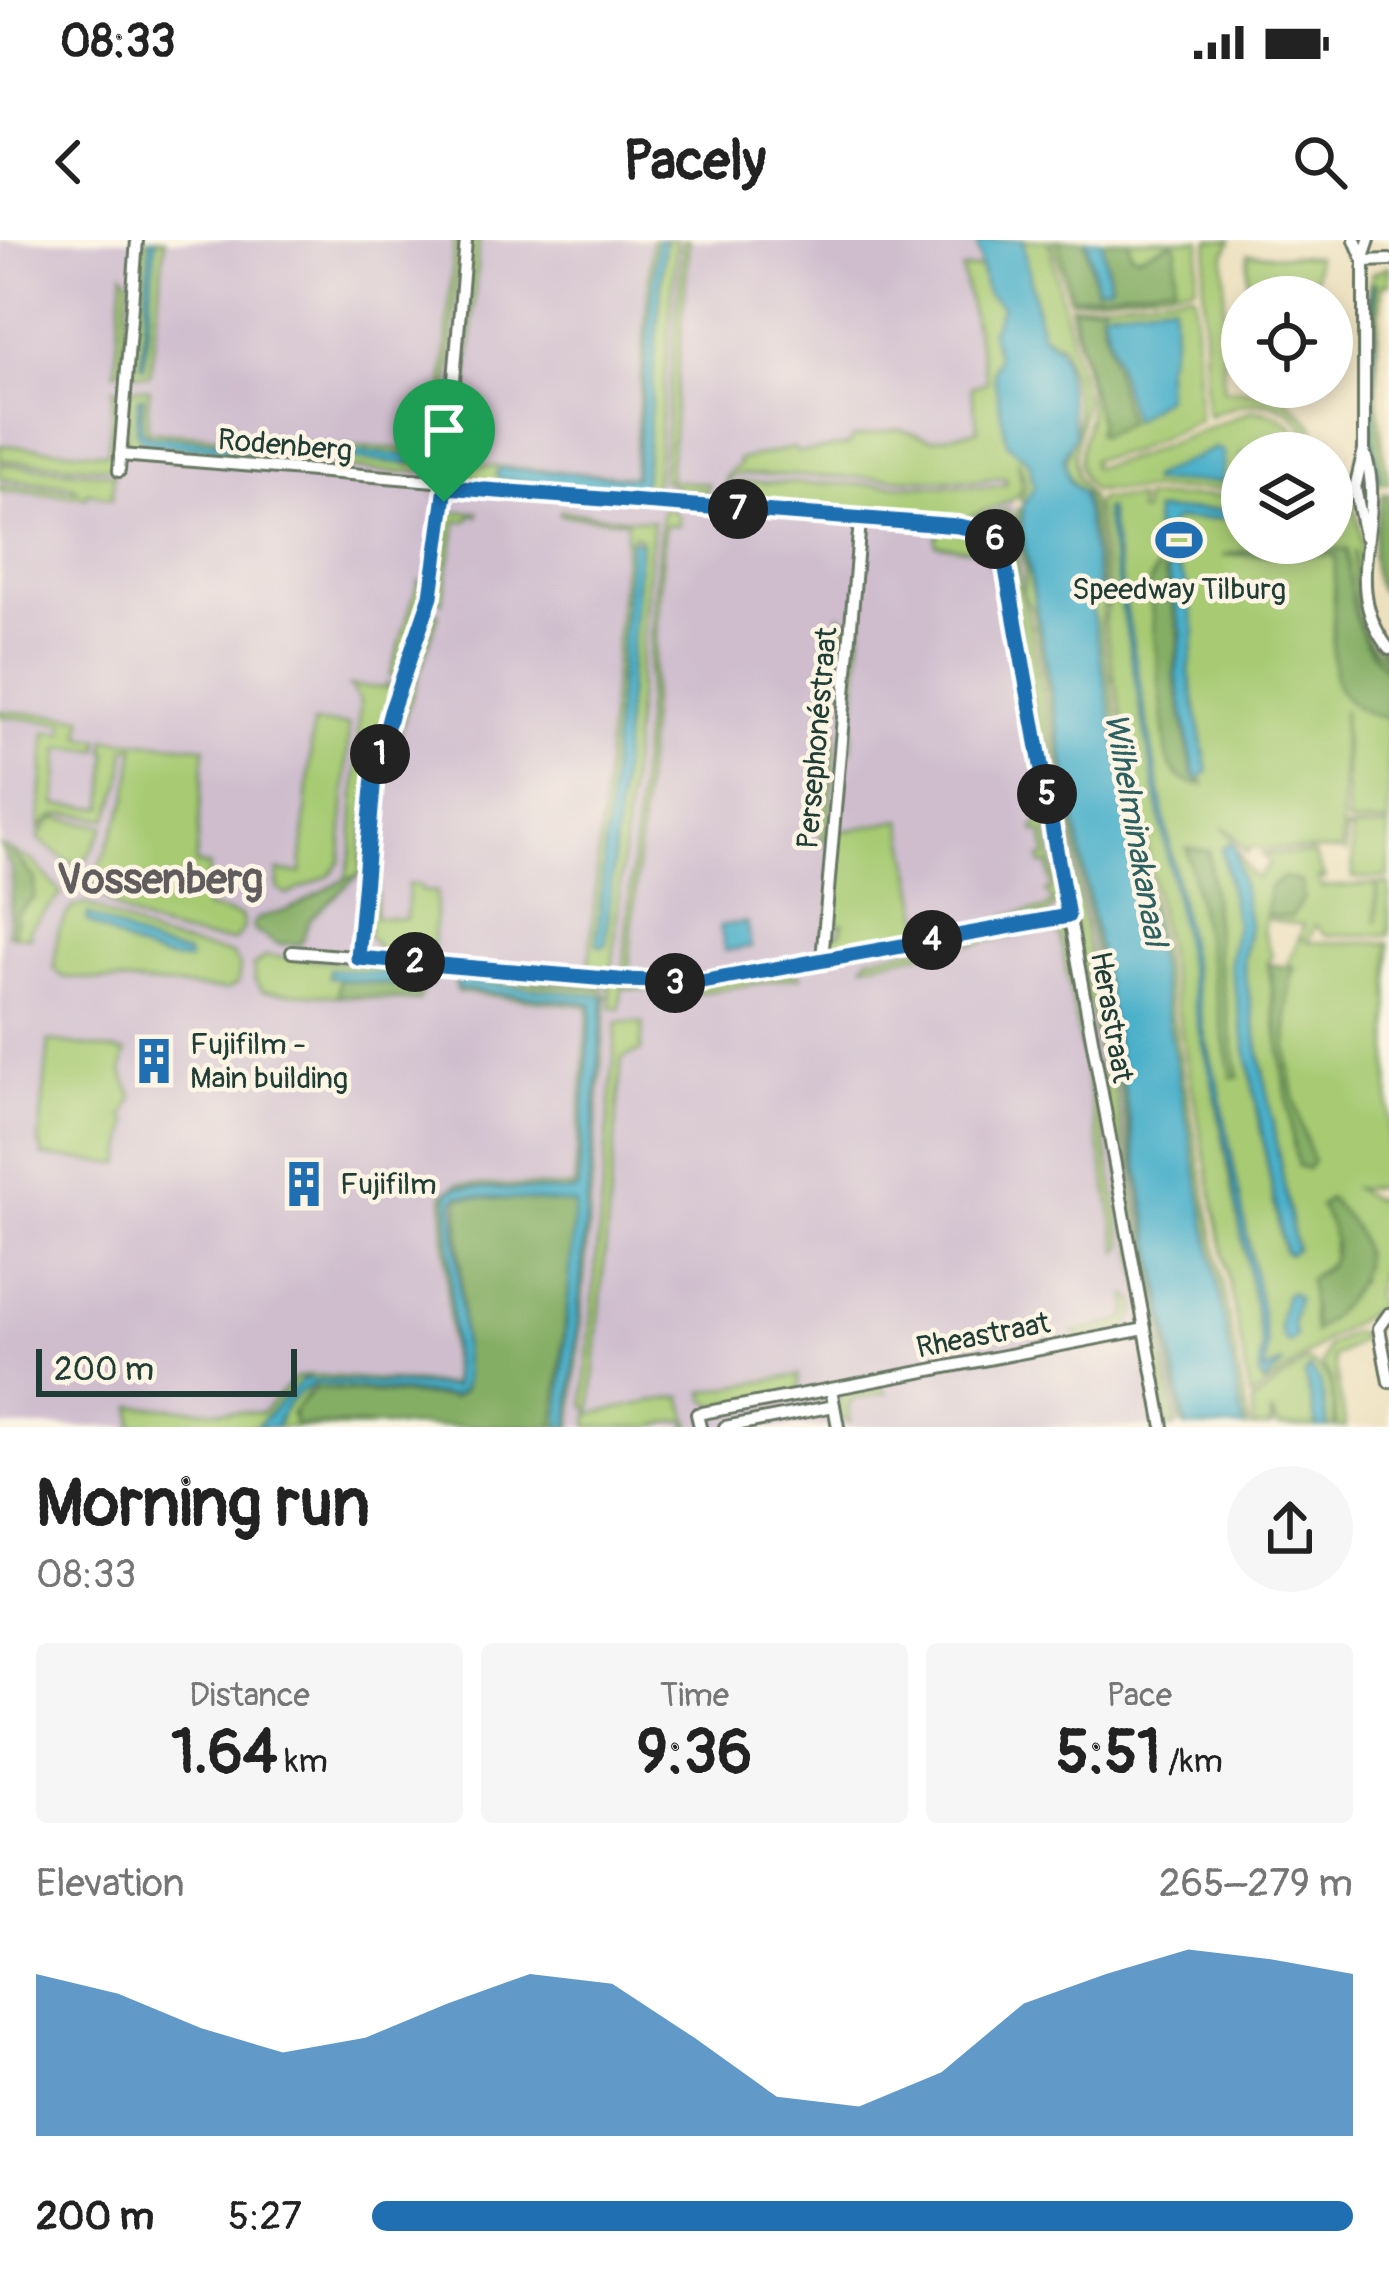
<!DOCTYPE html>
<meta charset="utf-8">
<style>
:root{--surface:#fff;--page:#f6f6f6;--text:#222;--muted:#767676;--accent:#1f6fb2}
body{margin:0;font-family:Pangolin,sans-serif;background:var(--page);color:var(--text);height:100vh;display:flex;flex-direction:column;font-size:45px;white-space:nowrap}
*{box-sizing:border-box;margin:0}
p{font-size:39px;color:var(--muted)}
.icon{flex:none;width:66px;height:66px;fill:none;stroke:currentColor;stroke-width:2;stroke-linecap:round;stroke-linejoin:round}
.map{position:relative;height:1187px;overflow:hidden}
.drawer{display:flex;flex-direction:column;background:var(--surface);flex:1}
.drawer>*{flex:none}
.buttons{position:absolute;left:1221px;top:36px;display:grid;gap:24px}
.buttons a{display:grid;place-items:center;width:132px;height:132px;border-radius:50%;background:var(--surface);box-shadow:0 6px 18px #0003;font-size:60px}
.scale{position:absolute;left:36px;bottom:30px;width:261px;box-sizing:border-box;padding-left:12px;border:6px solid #1f3d34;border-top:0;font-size:33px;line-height:42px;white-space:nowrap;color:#1f3d34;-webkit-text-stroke:9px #fcf5e5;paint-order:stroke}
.pin{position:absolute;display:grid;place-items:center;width:102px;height:102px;color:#fff;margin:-123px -51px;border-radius:50% 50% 50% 0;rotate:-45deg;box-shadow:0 0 12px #0007}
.pin .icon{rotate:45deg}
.km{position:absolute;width:60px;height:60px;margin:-30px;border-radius:50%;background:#222;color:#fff;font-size:33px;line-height:60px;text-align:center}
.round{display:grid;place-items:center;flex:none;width:126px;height:126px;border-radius:63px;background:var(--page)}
.overview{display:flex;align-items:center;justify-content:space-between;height:204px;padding:0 36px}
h1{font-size:66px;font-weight:700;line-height:90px}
.figures{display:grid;grid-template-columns:repeat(3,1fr);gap:18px;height:204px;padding:12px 36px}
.figures div{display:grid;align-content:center;border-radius:12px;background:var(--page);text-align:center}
.figures b{font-size:60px;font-weight:700}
.figures small{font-size:33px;font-weight:400}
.figures p{font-size:33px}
.chart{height:336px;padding:24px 36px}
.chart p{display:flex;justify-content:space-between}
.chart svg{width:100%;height:216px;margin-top:12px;fill:var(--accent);opacity:.7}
ul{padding:0 36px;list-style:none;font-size:39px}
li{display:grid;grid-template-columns:192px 144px 1fr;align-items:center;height:90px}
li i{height:30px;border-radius:15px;background:var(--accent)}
.status{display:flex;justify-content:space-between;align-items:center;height:84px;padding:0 60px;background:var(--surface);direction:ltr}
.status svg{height:33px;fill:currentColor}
header{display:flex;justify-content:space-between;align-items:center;height:156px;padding:0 36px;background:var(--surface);font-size:54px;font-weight:700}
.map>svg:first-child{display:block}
.industrial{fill:#cfbdce}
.green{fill:#a7ca73;stroke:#638454;stroke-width:3;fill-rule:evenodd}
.forest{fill:#85ae65;stroke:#52764c;stroke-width:3}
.water{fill:#4bb0ca;stroke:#35767f;stroke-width:3}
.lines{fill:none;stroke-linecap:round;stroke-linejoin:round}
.minor-casing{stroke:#677664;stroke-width:16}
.minor{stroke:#fff;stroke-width:10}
.route-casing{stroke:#fff;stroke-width:24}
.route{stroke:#1f6fb2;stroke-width:15}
.labels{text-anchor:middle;stroke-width:9;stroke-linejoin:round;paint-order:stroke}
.street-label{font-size:30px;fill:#1f3d34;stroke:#fcf5e5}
.poi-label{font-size:30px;fill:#1f3d34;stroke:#fcf5e5;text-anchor:start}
.water-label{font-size:33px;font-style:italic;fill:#2c6061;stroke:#fcf5e5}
.district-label{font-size:42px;font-weight:bold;fill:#615c5e;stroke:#fcf5e5}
</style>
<div class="status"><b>08:33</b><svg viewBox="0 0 49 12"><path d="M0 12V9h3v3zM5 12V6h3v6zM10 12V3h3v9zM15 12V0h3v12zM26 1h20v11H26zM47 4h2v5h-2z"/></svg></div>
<header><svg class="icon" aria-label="back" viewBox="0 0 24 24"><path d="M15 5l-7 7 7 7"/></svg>Pacely<svg class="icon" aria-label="search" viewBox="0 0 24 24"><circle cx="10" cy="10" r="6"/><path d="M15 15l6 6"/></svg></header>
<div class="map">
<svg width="1389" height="1187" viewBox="0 0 1389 1187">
<rect width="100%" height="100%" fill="#fcf5e5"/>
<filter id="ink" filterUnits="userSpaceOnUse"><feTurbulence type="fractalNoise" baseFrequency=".00833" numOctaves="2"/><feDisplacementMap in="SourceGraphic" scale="24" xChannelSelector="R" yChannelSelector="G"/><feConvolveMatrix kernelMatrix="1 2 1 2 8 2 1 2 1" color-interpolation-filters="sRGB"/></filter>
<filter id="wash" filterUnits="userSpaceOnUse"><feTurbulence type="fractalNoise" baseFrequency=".004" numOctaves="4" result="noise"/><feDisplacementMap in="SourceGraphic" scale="48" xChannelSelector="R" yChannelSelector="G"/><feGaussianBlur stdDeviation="2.7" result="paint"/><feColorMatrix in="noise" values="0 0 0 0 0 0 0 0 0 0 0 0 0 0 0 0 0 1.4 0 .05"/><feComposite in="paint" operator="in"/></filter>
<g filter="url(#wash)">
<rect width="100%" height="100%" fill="#ece0be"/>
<!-- industrial -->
<path class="industrial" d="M0,0h974l21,123 40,305 61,263 84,496h-1180z"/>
<!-- green -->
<g class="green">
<path d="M141,0h9l-6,127 12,-127h9l-15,135 -13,-1 -6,-7z"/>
<path d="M454,0h6l-12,158 -6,5z"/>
<path d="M472,0h7l-13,166 -6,-7z"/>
<path d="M652,0h5l-22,238 -138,-7 -1,5 147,15 22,-251h12l-23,258 -167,-12c-34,-10 -30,-30 -29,-60l7,-6 -3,44 171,13z"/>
<path d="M683,0h6l-20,240 39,4 -1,8 -26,-3 -19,-9z"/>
<path d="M1023,0h25l37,160 -11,57 3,19 13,21 16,95 -6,33 149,802h-5l-153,-822 11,-18 -17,-92c-37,-34 -10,-39 -8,-74 1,-24 -10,-52 -14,-75l-22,-12z"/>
<path d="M1052,0h6l15,57 23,-4 -12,-53 15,53 76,-9 -44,-31 -2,-13h72l-6,46 -126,14z"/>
<path d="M1209,0h22l-6,15 -2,134 57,3 32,32 12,29h-10c-18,-60 -54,-58 -105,-37l-3,-6 -3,-127z"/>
<path d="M1248,14l68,3 -1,40h-68z"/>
<path d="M1389,26v18l-7,1c-7,65 -8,135 7,198h-13c-12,-49 -13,-160 -4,-210zM1376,42l-2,157 7,42 -10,-43v-135z"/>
<path d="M980,27l6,26 16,13 -11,25 6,26 -3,8 19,83 17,15 4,24 -10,16 -4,-3 6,-16 -8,-25c0,7 5,22 3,30 -5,18 -44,19 -62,34l-223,-18 -2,-19 5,-4 248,5 19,-2v-8l-32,4 -236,-7 -8,4 -7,15 4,-18 13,-11 -2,-4 56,-12 4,5 51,-8 2,-7 47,-9 34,10 46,-9 -7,-43 16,-5 -25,-112z"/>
<path d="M123,33l6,7 -7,89 -7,3z"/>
<path d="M1192,52l3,3 4,125 -68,32 -39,8 1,8 40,-10 120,-48c27,1 46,16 53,43h-64v36l-149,2c-27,-29 -5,-49 -4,-81 2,-34 -15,-71 -20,-105zM1103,63l-4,7 28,112 -30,10 2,-10 -26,-116z"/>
<path d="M114,147l6,4 -6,77 -114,-8v-15l108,8z"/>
<path d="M136,148l13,1 -2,42 185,15 -1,15 -8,5 -188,-15 -9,-12 3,-45zM138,158l6,1 -3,31 6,6 178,14 1,4 -2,4 -180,-14 -8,-11z"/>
<path d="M439,178l7,6 -4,32 -10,14 -33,2 -54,-4 -6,-6v-15l97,2z"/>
<path d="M0,224l114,10 -2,25 -24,-7 -2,5 -86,-6v-6l77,5 -6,-5 -71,-6z"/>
<path d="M1332,254l20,1 8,35 2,76 27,55c-30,-34 -32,-67 -35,-111 0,30 -1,62 14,90 7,13 19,18 21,33 -35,-38 -40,-73 -42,-124l-52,1v-5l-5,-1 -1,6 -54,4 101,1c0,25 -7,109 0,127 7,21 32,35 53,36v105l-41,1 -5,-115 -1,142 -94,-3 -1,5 -16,-21 -9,-5c17,15 17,37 34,52l14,-15 -8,-10h52l11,25 -7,-1 3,9 55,-3v40l2,-40h11v51h-63l-11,-10 -7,17 81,1v244l-35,1 20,12 15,-6v43l-14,59 4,11 -52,33 -76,58 -147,-775 6,-32 -15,-87 4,-5 39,-1v14h5v-14l99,-3v14l-86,2 17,9 69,-2v25h90v-28l4,-3zM1108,269l97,528 14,51 42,220 6,37 -2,27 15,-9 -16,21 -4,-9 2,-31 -158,-830zM1172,320l-8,10 15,67 -5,37 19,102 10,4 -8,4 -18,-8 -26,-198 9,-15zM1180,327l15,64 -6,41 19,100 -13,3 -19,-102 6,-39 -14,-63zM1187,608l22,3 8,102 21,124 -6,1zM1222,609l27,85 -6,28 53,286 -8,6 -5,-3 -53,-289 6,-38zM1284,637l17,6 2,16 -12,18 -25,-2 3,-27zM1265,679l39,6 -4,11 3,3 -4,-1 -12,27 8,2c-25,56 -2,137 18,194l-6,8 -9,-3 -4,-18 -27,-185 5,-8 -9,-24zM1333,961l30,52 -4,30 -50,-4 23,-18 2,-31 -14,-23z"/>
<path d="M1024,267l-5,12 165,908 -4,-6 -148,-809 -9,-18 2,-22 -10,-55 3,-8z"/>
<path d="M662,269l11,1 6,7v8h-14l-36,444 -6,5z"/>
<path d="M1008,270c12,33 6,70 19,102l149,815h-9l-162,-881 -8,-15 -19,-14z"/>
<path d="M560,271l93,10 -41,452 -19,-1 -4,-5 38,-446 -67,-6zM634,294l7,6 -44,404 33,-404z"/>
<path d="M452,272h26v4l-5,-3 -6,8h-10l-15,81 -6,-4z"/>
<path d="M943,290c26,3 46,3 55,31l-5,7 -7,-16 -50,-8v-8z"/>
<path d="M419,340l8,4 -30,92h-7z"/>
<path d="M435,372l4,1 -48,146 -4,-1 12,-52z"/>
<path d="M863,373l-12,136 -6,-7 12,-126z"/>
<path d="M840,375l7,6 -8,86 -7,5z"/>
<path d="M387,443l5,6 -24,93 -9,93 -7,4 -7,-1 7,-25 8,-152 -11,-15 36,2z"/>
<path d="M0,471l83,6 -2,20 19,2 -1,11 -39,-2 -4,57 48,3 4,-56 -3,-1 1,-12 99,8 -9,117 13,2 -4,42 36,8 3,12 -10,13c-48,-3 -116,-15 -141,-60l35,-84 7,-50 -9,1 -4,34 -14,37c-27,-2 -52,-15 -69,11l7,-98 18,1 1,-10 -65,-7z"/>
<path d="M313,483l36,2 -8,135 -11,15 -43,20 -9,-6v-18l23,2z"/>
<path d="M832,483l5,6 -9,108 -8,6z"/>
<path d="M389,529l-14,148 31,2 2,-35 13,2v5l16,1 -5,65 -52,-7 -12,-15 15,-165z"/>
<path d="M1040,576l6,4 13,82 -13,13 -34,6 -6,-5 38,-7 9,-8 -7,-10 6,-2 -4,-25 -7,1 -1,-7 6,-2 -4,-24h-7l-1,-6 6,-2z"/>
<path d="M58,578l47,8 -19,34 -17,3 -31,-24 11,-17z"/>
<path d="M902,580l22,111 -8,8 -72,12 -8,-4 -7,-13h11l3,-11 -13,4 8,-95z"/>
<path d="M1389,587v51h-36l-1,-47h-6v24v-26z"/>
<path d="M8,609l25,12 29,33 -32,34v9l-16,-2 3,-22 17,-15 -7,-31z"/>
<path d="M87,664l72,35 73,15 8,12 -2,17 -11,7 -164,-13 -9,-8 4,-39 14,-23z"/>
<path d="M1049,684l11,3 8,12 56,306 -5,7 -59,-316 -12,-6 -77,14 5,-7z"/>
<path d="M956,701l7,5 -99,18 4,-7z"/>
<path d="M266,716l413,32 115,-17 7,5 -109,18 -70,-6 -2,21 -8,-1 -2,-21 -223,-18 -1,3 43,3 1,12 -91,-6 -1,15 -76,-5 -7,-10 -2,-15zM355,732h3l69,5 -3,9 -94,-8z"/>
<path d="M459,737l142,13 6,5 -35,432h-3l35,-431 -145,-15 -1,8 130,12 5,5 -16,185 -130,4 8,191 -5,3 -147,-10 -47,48h-124l1,-21 129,7 33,-35 15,-3 142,10 -9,-191 14,-10 117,4 15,-182 -132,-14 -2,-12z"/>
<path d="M617,782l26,1 -2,28 -19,7 -31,354 -7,-8z"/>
<path d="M49,801l77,11 -4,19 11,26 -9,21 5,4 -7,42 -79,-8 -4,-15z"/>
<path d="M459,955l113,6 3,3 -16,223h-5l20,-222 -115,-8 -4,3 12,179 -3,12 -11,7 -142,-10 -20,26 3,11 77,2h-95c6,-19 21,-37 40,-43l137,12 7,-4 5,-12 -11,-179z"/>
<path d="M1127,1055l8,5 2,11 -11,18 -44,9 -8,-5 48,-12 7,-9z"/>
<path d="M1353,1092l13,4 -33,22 13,69h-9l-6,-47 -9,-16 6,-18z"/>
<path d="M1306,1121c29,7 26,41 29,66h-7l-8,-46 -15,-6 12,52h-39l-6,-15 1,15 -3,-15v15h-17l-1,-24z"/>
<path d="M799,1135v13l-4,3 -79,15 -10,-7 -2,-7z"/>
<path d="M878,1145l9,8 -34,6 -5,8 2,15 -10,-5 -1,-17 6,-7z"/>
<path d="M682,1156l9,31h-4l-2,-7 -38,7h-59l1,-13z"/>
</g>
<!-- forest -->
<g class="forest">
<path d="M1058,0h26l13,53v-6l14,-4 -9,-43h27l2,13 7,3 35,-14 4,5 -2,37 -103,13z"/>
<path d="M1105,63l-5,7 27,113 -26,13 -4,-2 2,-12 -27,-115z"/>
<path d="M1382,254h7c0,29 0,74 -7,98 -19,-19 -4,-72 0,-98z"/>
<path d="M1347,309c3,50 5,87 42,124v45c-21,-1 -46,-15 -53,-36 -7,-19 0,-101 -1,-127h-112l26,-5z"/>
<path d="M1171,317l-7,13 15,67 -5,37 19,102 10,8c-19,1 -31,-10 -36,-27l-18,-172 11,-22z"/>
<path d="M0,606l8,3 27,29 -1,20 -17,15 -3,22 -6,-1 4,-53 -1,-13z"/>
<path d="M1187,608l22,3 8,102 22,124 -7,1z"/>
<path d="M359,635l-49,44 -9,25h-23l-24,-13 -1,-8c11,-11 22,-7 36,-14 24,-10 47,-29 70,-34z"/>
<path d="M1284,637l17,5 2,17 -12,18 -25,-2 3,-27z"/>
<path d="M1269,724l24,4c-13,66 -4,130 20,193l-6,8 -9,-3 -4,-18z"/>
<path d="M339,740l85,8 -5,13 -81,-5z"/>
<path d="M459,957l113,6 5,9 -23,215 -260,-2v-15l22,-21 137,9 11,-8z"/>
<path d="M1328,958c59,52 37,90 -14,134l-5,-53c36,-15 28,-45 11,-72z"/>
</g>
<!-- water -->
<g class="water">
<path d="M150,0h6l-12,127 -3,-2z"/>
<path d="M657,0h8l-22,251 -144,-12 -3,-6 5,-5 134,10z"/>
<path d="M976,0h47l18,94 17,12 5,12 12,77 -11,22 5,24 13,12 17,97 -8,14 153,823h-58l-164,-897 1,-26 11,-17 -5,-25 -22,-19 -14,-71 4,-15 -6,-26 11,-25 -16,-13z"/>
<path d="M1087,0h15l8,46 -13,1z"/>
<path d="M1374,41v158l7,42c-17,-37 -16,-159 -7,-200z"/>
<path d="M1173,62l1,35 -9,30 1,29 -34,25 -29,-108 2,-4z"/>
<path d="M142,156l-1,34 6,6 178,14v8l-181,-14 -8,-11 2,-35z"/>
<path d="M1215,208l9,4 -2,30h-71l1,-5z"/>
<path d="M344,212l74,3 4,4 -11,5 -66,-5z"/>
<path d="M1104,269h4l97,528 14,51 42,220 6,37 -2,27 19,-9 -20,21 -4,-9 2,-31 -44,-239 -20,-81z"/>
<path d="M1242,269v9l-68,2 -10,12 -10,-1 1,-20z"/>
<path d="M630,301l11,1 -35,403 -5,2 -4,-3z"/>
<path d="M1175,324l10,16 10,51 -6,41 19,100 -9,6 -4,-3 -19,-102 6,-39 -14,-63z"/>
<path d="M1230,603l5,3 14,78 -6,38 53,287 -8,5 -4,-3 -54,-288 6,-39 -14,-76z"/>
<path d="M88,674l68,33 31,7 2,6c-34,3 -73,-21 -102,-39z"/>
<path d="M746,682l5,25 -26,4 -5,-25z"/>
<path d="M330,729l98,8 -1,10 -98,-9z"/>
<path d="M458,741l146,15 -35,431h-10l16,-223 -116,-9 -5,6 11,179 -3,10 -9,6 -137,-12c-19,6 -34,24 -40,43h-20l47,-48 151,8 -6,-194 9,-6 116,5 5,-3 14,-186 -135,-14z"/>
<path d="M1290,1052l8,6 -5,25 3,14 -7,7c-15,-11 -7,-32 -4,-49z"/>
<path d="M1310,1128l10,13 8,46h-11l-12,-52z"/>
</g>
</g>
<g filter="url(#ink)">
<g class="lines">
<defs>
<g id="minor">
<path d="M1355,0l9,21v189l-9,38 10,48"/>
<path d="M1363,18l6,-18"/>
<path d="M1364,21l25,-1"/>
<path d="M1364,211c25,69 -27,132 25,198"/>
<path d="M120,215l327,27"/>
<path d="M119,231l18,-231"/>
<path d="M446,247l512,39c24,4 37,7 46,32l159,869"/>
<path d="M292,712l388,31 388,-67"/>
<path d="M359,718c5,-61 3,-128 16,-188 17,-74 51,-141 64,-216l27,-314"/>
<path d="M822,720l38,-439"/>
<path d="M1389,1074l-10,14 10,54"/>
<path d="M700,1187l-3,-13 134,-25"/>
<path d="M725,1187l109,-21"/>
<path d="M838,1187l-7,-38 314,-60"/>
</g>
</defs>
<!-- minor casing -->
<use href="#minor" class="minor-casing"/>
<!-- minor -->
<use href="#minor" class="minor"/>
</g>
</g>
<g class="lines" filter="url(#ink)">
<defs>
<path id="route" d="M446,247l512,39c24,4 38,7 46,32l64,358 -366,66 -83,-2 -261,-22 16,-182 17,-64 40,-116z"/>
</defs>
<!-- route casing -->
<use href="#route" class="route-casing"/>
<!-- route -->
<use href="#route" class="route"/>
</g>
<!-- icons -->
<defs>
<symbol id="stadium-bare" viewBox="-9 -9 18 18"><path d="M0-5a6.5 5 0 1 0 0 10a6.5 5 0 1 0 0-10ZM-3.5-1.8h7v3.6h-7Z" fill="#1f6fb2" stroke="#fcf5e5" stroke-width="2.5" paint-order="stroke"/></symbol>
<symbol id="building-bare" viewBox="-9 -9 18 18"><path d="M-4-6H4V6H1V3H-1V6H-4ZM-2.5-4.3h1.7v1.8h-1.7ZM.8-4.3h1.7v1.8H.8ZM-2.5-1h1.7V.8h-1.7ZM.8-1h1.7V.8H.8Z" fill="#1f6fb2" stroke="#fcf5e5" stroke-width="2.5" paint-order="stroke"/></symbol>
</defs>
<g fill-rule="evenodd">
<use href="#stadium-bare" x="1146" y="267" width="66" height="66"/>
<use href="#building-bare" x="121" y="788" width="66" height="66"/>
<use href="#building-bare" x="271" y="911" width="66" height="66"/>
</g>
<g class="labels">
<!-- street labels -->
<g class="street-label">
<text transform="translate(285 205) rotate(5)" y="10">Rodenberg</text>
<text transform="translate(817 498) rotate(-85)" y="10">Persephonéstraat</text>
<text transform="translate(1112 777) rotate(80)" y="10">Herastraat</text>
<text transform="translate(983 1095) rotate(-11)" y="10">Rheastraat</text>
</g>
<!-- poi labels -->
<g class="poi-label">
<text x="1179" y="359" text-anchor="middle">Speedway Tilburg</text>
<text x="190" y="814">Fujifilm -<tspan x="190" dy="34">Main building</tspan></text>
<text x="340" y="954">Fujifilm</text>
</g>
<!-- water labels -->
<g class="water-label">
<text transform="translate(1137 589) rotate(80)" y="12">Wilhelminakanaal</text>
</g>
<!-- district labels -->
<g class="district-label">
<text x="160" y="653">Vossenberg</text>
</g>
</g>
</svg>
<div class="buttons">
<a><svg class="icon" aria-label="locate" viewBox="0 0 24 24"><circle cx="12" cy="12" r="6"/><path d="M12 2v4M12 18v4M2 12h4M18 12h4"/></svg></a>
<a><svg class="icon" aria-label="layers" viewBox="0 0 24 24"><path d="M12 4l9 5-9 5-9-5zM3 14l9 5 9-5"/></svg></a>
</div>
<div class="scale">200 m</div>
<div class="pin" style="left:444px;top:262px;background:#1e9e55"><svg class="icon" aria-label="arrive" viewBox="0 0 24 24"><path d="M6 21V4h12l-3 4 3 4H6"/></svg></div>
<b class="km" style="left:380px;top:514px">1</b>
<b class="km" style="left:415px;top:722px">2</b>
<b class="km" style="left:675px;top:743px">3</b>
<b class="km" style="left:932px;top:700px">4</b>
<b class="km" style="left:1047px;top:554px">5</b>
<b class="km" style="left:995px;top:299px">6</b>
<b class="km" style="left:738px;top:269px">7</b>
</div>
<section class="drawer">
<div class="overview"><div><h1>Morning run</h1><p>08:33</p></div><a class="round"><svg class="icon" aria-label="share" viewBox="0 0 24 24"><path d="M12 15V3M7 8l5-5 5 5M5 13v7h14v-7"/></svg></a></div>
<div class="figures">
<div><p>Distance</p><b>1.64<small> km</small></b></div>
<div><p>Time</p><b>9:36</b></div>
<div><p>Pace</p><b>5:51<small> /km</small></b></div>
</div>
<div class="chart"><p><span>Elevation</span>265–279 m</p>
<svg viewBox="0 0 160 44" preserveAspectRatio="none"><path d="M0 44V11L10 15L20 22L30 27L40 24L50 17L60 11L70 13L80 24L90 36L100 38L110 31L120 17L130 11L140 6L150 8L160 11V44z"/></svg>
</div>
<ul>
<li><b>200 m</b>5:27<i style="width:100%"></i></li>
</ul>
</section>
